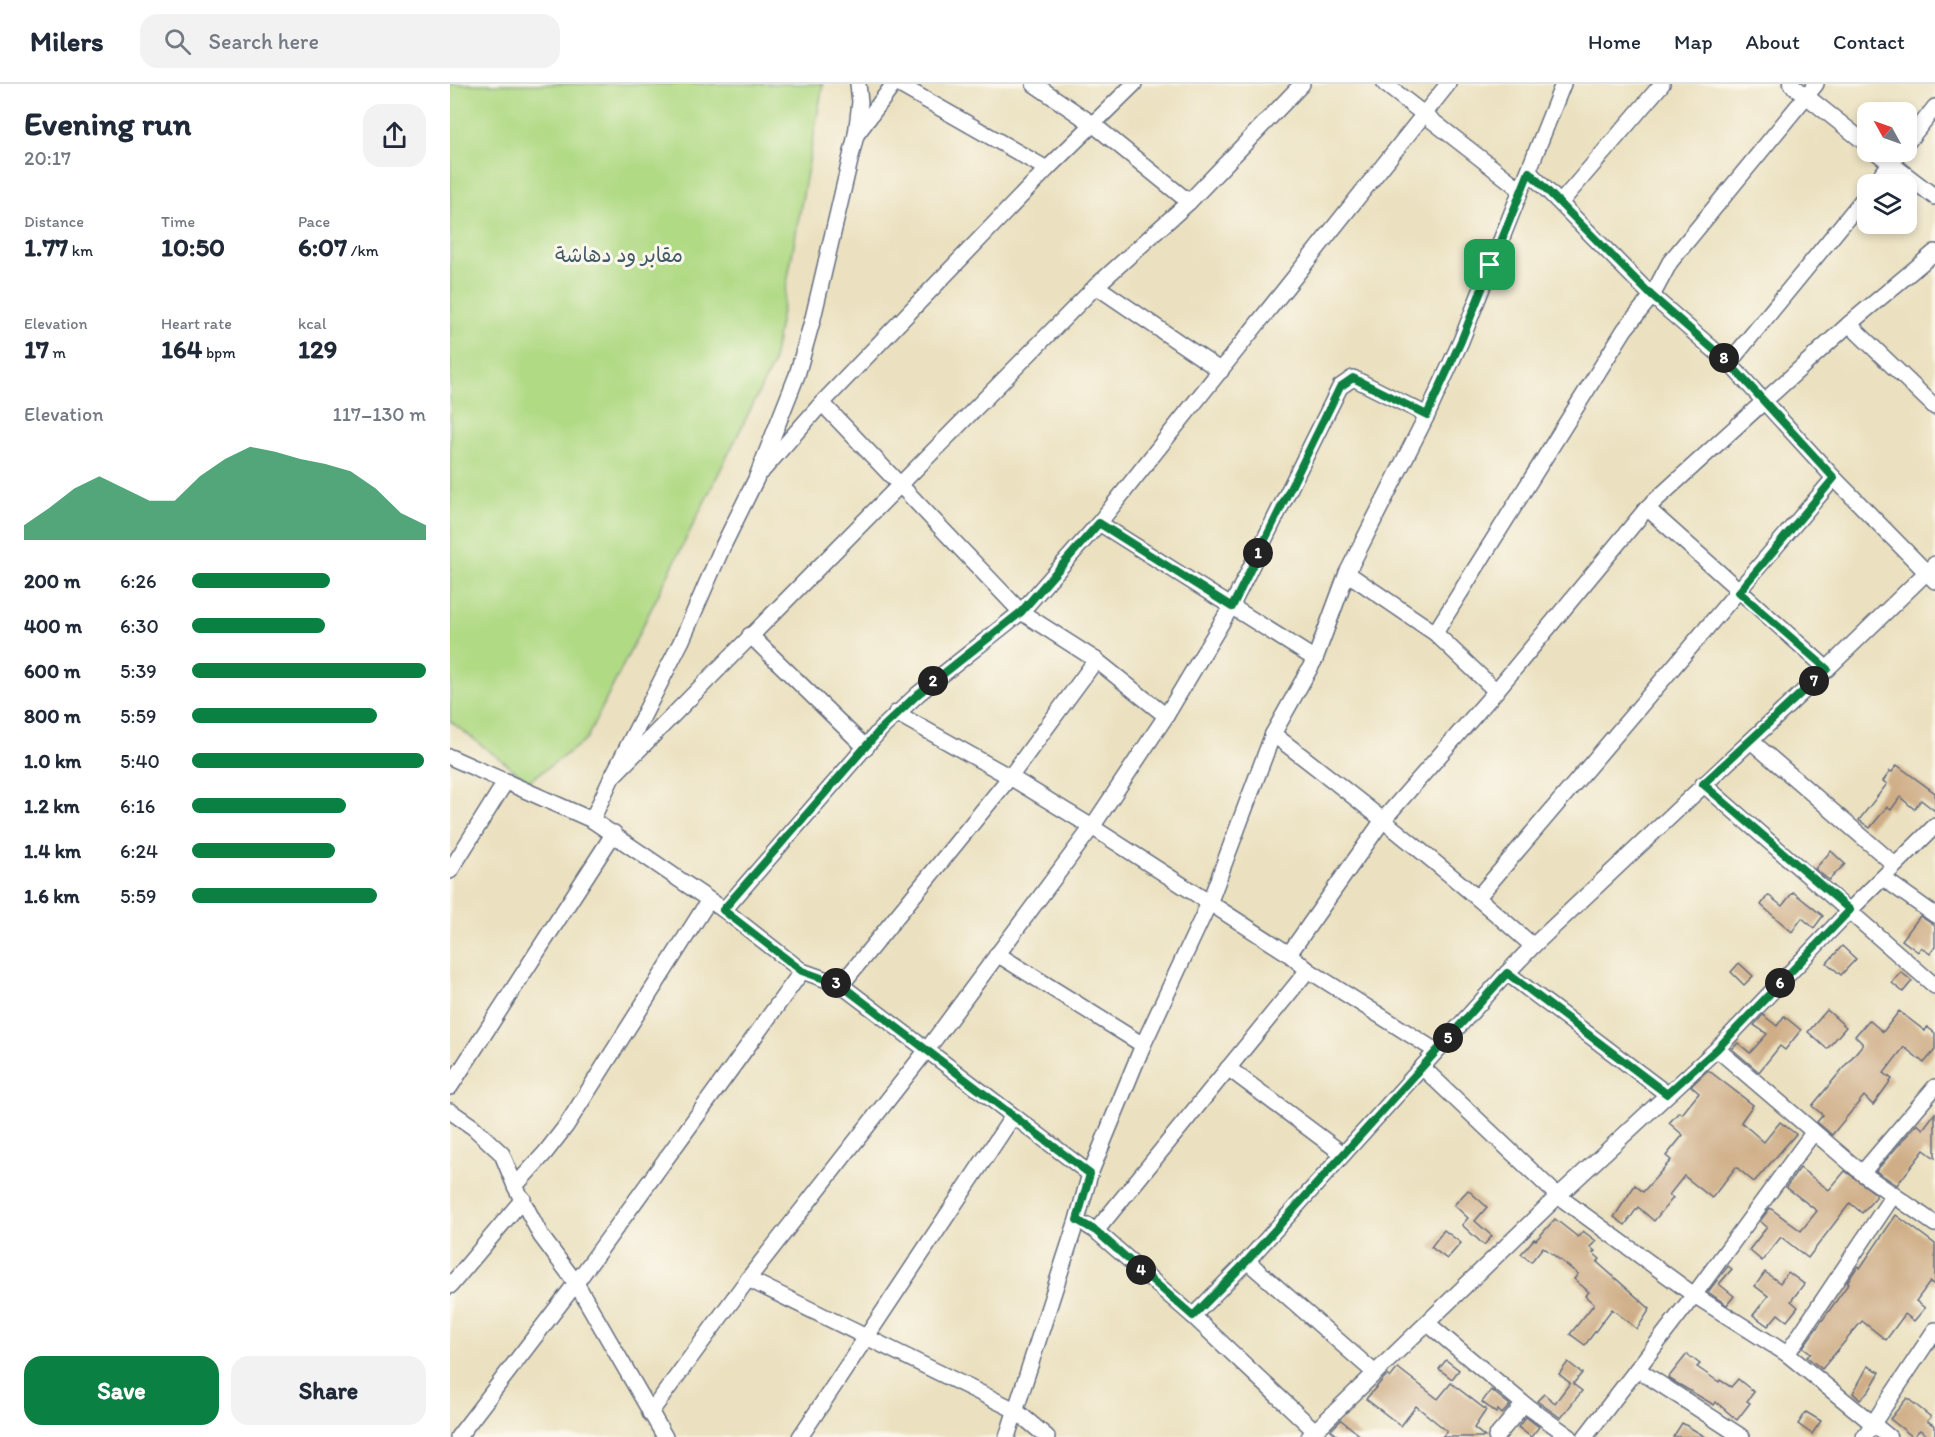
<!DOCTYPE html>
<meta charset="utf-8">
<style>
:root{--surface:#fff;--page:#f2f2f3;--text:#1f2937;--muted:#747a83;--line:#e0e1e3;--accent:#0b8043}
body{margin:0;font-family:Itim,"Playpen Sans Arabic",sans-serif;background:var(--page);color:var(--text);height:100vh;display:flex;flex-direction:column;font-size:22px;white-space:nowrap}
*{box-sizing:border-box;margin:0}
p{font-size:20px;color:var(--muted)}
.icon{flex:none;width:33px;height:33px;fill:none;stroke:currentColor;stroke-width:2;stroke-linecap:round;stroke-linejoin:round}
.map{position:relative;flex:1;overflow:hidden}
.drawer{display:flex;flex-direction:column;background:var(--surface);width:450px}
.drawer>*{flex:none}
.needle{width:39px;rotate:310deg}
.tools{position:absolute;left:1407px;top:18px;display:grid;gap:12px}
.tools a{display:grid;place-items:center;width:60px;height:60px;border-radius:12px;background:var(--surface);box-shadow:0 3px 9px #0003;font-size:30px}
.pin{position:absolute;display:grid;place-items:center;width:51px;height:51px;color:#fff;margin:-26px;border-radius:12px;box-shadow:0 3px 9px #0006}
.km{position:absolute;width:30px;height:30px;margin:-15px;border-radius:50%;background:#222;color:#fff;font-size:16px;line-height:30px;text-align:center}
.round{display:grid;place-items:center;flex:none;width:63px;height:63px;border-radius:18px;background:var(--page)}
.summary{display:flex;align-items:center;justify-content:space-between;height:102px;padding:0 24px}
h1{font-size:33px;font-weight:700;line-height:45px}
.figures{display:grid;grid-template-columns:repeat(3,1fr);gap:9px;height:102px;padding:6px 24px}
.figures div{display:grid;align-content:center}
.figures b{font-size:26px;font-weight:700}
.figures small{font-size:16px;font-weight:400}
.figures p{font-size:16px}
.chart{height:168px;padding:12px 24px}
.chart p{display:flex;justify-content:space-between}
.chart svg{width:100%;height:108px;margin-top:6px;fill:var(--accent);opacity:.7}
.cta{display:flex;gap:12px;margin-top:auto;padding:12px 24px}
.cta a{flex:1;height:69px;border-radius:18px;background:var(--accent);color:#fff;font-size:24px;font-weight:700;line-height:69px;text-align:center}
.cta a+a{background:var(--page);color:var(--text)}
ul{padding:0 24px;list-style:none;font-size:20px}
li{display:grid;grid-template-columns:96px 72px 1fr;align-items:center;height:45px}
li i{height:15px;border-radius:8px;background:var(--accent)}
header{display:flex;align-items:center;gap:36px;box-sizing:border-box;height:84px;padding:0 30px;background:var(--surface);border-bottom:2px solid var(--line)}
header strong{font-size:28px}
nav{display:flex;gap:33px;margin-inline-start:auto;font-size:21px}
.search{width:420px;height:54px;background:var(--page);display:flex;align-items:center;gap:15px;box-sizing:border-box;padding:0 21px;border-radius:18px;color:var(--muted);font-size:22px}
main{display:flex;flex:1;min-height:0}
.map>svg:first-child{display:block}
.green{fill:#b1da85;stroke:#668472;stroke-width:1.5}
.building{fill:#cfae87}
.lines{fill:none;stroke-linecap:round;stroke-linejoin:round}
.minor-casing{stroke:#646d80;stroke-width:18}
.minor{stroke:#fff;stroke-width:15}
.route-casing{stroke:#fff;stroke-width:12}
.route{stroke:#0b8043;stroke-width:8}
.labels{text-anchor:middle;stroke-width:6;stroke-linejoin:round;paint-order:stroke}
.park-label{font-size:21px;fill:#405a68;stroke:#fbf7ec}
</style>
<header>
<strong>Milers</strong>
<div class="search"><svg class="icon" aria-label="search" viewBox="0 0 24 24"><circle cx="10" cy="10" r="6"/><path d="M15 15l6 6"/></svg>Search here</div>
<nav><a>Home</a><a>Map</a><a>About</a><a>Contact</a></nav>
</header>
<main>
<section class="drawer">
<div class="summary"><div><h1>Evening run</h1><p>20:17</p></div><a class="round"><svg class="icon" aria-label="share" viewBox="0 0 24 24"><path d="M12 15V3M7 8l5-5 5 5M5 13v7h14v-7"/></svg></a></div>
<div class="figures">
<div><p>Distance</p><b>1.77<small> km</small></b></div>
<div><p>Time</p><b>10:50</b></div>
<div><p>Pace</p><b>6:07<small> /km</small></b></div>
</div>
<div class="figures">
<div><p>Elevation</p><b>17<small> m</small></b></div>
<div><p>Heart rate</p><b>164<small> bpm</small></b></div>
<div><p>kcal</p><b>129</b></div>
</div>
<div class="chart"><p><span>Elevation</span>117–130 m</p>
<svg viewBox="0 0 160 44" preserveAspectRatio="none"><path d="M0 44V38L10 31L20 23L30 18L40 23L50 28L60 28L70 18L80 11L90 6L100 8L110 11L120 13L130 16L140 23L150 33L160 38V44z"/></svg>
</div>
<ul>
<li><b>200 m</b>6:26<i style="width:59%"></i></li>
<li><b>400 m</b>6:30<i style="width:57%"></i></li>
<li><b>600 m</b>5:39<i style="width:100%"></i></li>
<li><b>800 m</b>5:59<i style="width:79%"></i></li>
<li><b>1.0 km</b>5:40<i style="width:99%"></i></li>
<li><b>1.2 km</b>6:16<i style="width:66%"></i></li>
<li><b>1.4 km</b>6:24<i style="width:61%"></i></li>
<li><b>1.6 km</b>5:59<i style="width:79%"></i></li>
</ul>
<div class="cta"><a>Save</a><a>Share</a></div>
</section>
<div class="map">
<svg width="1485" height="1353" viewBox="0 0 1485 1353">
<rect width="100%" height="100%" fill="#fbf7ec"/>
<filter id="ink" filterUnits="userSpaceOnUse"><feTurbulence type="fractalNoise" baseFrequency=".0167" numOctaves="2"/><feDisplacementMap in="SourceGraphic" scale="12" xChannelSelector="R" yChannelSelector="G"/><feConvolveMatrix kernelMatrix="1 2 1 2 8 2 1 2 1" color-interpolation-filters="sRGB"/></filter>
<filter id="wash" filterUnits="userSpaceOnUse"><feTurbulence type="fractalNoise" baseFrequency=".008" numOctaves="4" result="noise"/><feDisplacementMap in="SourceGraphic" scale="24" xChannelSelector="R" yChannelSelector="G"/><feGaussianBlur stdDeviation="1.35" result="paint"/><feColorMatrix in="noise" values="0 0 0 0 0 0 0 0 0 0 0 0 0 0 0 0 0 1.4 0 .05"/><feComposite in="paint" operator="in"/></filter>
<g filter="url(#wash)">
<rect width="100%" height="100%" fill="#ebe1c0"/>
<!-- green -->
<path class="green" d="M0,0h373l-51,282 -186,374 -57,41 -79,-60z"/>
<g id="blocks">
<!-- building -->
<g class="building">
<path d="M1447,681l38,28v18l-14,-11 -7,9 -14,-12 -9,13 -4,-3 -17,21 -11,-8 28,-36 -4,-3 7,-10 2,1z"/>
<path d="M1381,767l14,13 -16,16 -14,-11z"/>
<path d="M1343,808l30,24 -9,12 -12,-10 -10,14 -31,-27 7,-10 14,11z"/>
<path d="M1470,832l15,10v21l-5,7 -9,-7 -3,5 -16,-12z"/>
<path d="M1392,862l14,13 -15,16 -14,-12z"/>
<path d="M1289,879l14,13 -9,9 -13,-13z"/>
<path d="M1451,888l11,9 -9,11 -11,-9z"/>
<path d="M1377,926l19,17 -19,22 -19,-17z"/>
<path d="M1449,927l26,20 2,-4 8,6v17l-11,13 -20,-16 -20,26 8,6 -19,26 -9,-9 -32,39 -15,-13 6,-7 -11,-9 51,-62 -8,-8 14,-16 14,12z"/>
<path d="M1313,931l14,11 7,-10 17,14 -16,20 -5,-4 -21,26 -27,-23 6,-6 12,10 17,-19 -13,-9z"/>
<path d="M1258,986l45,35 -12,17 23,20 16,-20 16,12 -42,48 -18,-15 -24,31 -28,-22 -15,19 4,3 -19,23 -16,-14 -13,18 -11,-8 21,-32 8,7 28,-32 -5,-4 17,-21 -14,-12 10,-11 3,2 17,-21 -8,-7z"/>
<path d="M1485,1029v45l-11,-8 -27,35 -21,-14 41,-47 6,5z"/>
<path d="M1350,1084l29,22 16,-19 31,23v3l-14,16 -12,-10 -42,55 -27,-21 -19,24 -13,-11 18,-23 -7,-6 10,-13 31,23 16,-20 -31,-24z"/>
<path d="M1018,1106l19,17 -12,14 17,15 -8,9 -22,-20 6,-7 -14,-13z"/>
<path d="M1446,1131l39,29v41l-5,-3 -14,19 9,7 -11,13 -9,-7 -19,26 -24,-19 -40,48 -15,-12 4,-4 -8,-6 46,-64 -2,-1 11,-16 2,2z"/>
<path d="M1105,1135l23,18 5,-6 13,10 -6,6 5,4 -2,2 7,6 -3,3 53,47 -13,20 -25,-20 -27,36 -15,-11 24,-30 -9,-8 4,-4 -15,-13 4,-5 -35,-27 -12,15 -10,-8 13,-15 2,1z"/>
<path d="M994,1146l17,13 -14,16 -16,-12z"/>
<path d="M1278,1182l4,3 -13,15 15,12 -7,9 -19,-13z"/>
<path d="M1315,1188l15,11 8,-11 16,12 -13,17 7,6 -11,14 -9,-7 -10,12 -15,-11 15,-19 -13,-10z"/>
<path d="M1237,1270l13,10 -3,3 22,15 1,-2 11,7 7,-8 16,13 -7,9 3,2 -13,17 -21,-18 -2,3 -46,-27z"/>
<path d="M996,1276l13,10 -7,9 -13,-10z"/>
<path d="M1118,1278l14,11 -9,11 9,7 -21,27 -24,-17 7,-7 11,9 15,-20 -11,-9z"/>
<path d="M1418,1282l12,6 -11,19 -9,9 -7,-7z"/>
<path d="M948,1284l40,31 13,-16 35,27 -12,18 11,9h-43l5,-6 -31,-25 -15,20 -35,-27 18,-21 3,-3 3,3z"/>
<path d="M1041,1306l19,15 -8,9 -4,-4 -2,3 -14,-11z"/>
<path d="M1457,1314l24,19 -4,4 8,5v11h-6l-9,-7 -7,7 -23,-18z"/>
<path d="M1356,1328l15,9 -9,13 -14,-10z"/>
<path d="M1076,1333l13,10 -8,10 -13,-10z"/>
<path d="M891,1336l21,17h-23l-8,-7z"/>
<path d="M1232,1339l24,14h-33z"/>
</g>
</g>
</g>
<g filter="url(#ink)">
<use href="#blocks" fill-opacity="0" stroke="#646d80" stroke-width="1.5"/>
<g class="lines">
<defs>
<g id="minor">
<path d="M448,0l149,85"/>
<path d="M584,0l60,41 95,77"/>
<path d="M935,0l135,105"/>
<path d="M1341,0l77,61"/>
<path d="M406,51l38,-51"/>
<path d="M1456,60l29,-37"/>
<path d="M1426,68l59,45"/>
<path d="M1079,88l123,124 77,67 105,115 101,103"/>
<path d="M1424,100l26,-32"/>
<path d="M1111,118l101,-118"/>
<path d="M646,202l125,85"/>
<path d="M1399,240l86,83"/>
<path d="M1279,279l139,-170"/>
<path d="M372,319l199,209 75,48 70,56"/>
<path d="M312,387l60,-68 225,-234 87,-85"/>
<path d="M1197,424l180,161"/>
<path d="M649,439l216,136"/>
<path d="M897,489l88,60 61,58"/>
<path d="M985,549l190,-304 27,-33 18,-34 146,-178"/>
<path d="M300,551l116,113"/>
<path d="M446,629l114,64 82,50 197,127 19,16 128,81"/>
<path d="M823,650c89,68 176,138 260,212"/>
<path d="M1301,657l144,124"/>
<path d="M0,673l142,63 132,90 78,61 39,14 249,189"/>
<path d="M162,693l484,-491 93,-84 113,-118"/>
<path d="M1253,700l232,202"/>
<path d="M142,736l20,-43 70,-137 40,-92 34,-69 41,-104 16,-57 43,-183 4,-33 -2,-18"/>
<path d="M0,787l56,-90"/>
<path d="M1433,794l52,37"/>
<path d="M1028,813l356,-419"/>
<path d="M274,826l157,-181 37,-35 103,-82 78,-89 349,-439"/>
<path d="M547,870l146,91"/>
<path d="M839,870l94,-134 113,-129 151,-183 202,-184 86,-72"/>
<path d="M1057,889l160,121"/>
<path d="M391,901l169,-208 86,-117"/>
<path d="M1267,965l145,124 73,51"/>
<path d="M778,984l115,86"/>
<path d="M973,984l135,128 136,99 93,59 102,83"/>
<path d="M0,1003l164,-254"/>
<path d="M0,1027l23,16 29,27 13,32 26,50 35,47 89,154"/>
<path d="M1412,1089l73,-86"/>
<path d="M65,1102l30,-33 21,-27 143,-226"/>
<path d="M638,1142l8,5 97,85 122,115"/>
<path d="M646,1147l212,-261"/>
<path d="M797,1177l128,112"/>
<path d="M298,1195l267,131 32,27"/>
<path d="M0,1202l73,-87"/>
<path d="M743,1232l54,-55 260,-288 26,-27 294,-277 108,-105"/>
<path d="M977,1239l97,81 46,33"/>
<path d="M1337,1270l107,-160"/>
<path d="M1187,1285l105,68"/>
<path d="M200,1329l98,-134 178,-228 166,-224 74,-111 65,-109 109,-220 13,-9 74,37"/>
<path d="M8,1353l118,-154 226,-312"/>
<path d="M350,1353l213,-321"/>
<path d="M557,1353l70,-217 13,-46 53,-129 67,-144 63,-167 42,-75 32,-86 80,-158 34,-74 102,-257"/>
<path d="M859,1353l249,-241 159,-147 133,-139 85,-84"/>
<path d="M1046,1353l28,-33"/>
<path d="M1135,1353l109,-142 119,-162"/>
<path d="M1414,1353l71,-107"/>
</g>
</defs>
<!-- minor casing -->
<use href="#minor" class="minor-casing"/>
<!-- minor -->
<use href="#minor" class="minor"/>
</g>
</g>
<g class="lines" filter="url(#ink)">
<defs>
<path id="route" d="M1079,88l123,124 77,67 105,115 -95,114 88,77 -124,115 147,126 -133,139 -50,45 -160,-121 -260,288 -54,55 -97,-85 -19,-11 13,-46 -249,-189 -39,-14 -79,-61 158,-181 37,-35 103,-82 78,-89 133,84 108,-220 13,-9 74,37 34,-74z"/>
</defs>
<!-- route casing -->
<use href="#route" class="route-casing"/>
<!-- route -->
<use href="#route" class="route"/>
</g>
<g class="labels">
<!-- park labels -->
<g class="park-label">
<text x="169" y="178">مقابر ود دهاشة</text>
</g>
</g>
</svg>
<div class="tools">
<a><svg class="needle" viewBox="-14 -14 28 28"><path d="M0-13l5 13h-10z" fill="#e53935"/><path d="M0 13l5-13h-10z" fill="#747a83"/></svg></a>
<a><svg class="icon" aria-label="layers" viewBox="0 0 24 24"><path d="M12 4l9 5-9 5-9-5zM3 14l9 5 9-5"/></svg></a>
</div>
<div class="pin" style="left:1040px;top:181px;background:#1e9e55"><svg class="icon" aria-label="arrive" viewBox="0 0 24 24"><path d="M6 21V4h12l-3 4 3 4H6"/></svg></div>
<b class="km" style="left:808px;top:469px">1</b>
<b class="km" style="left:483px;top:597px">2</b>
<b class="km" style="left:386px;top:899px">3</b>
<b class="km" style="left:691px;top:1186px">4</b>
<b class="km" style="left:998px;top:954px">5</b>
<b class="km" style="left:1330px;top:899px">6</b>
<b class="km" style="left:1364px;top:597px">7</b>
<b class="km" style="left:1274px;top:274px">8</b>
</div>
</main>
